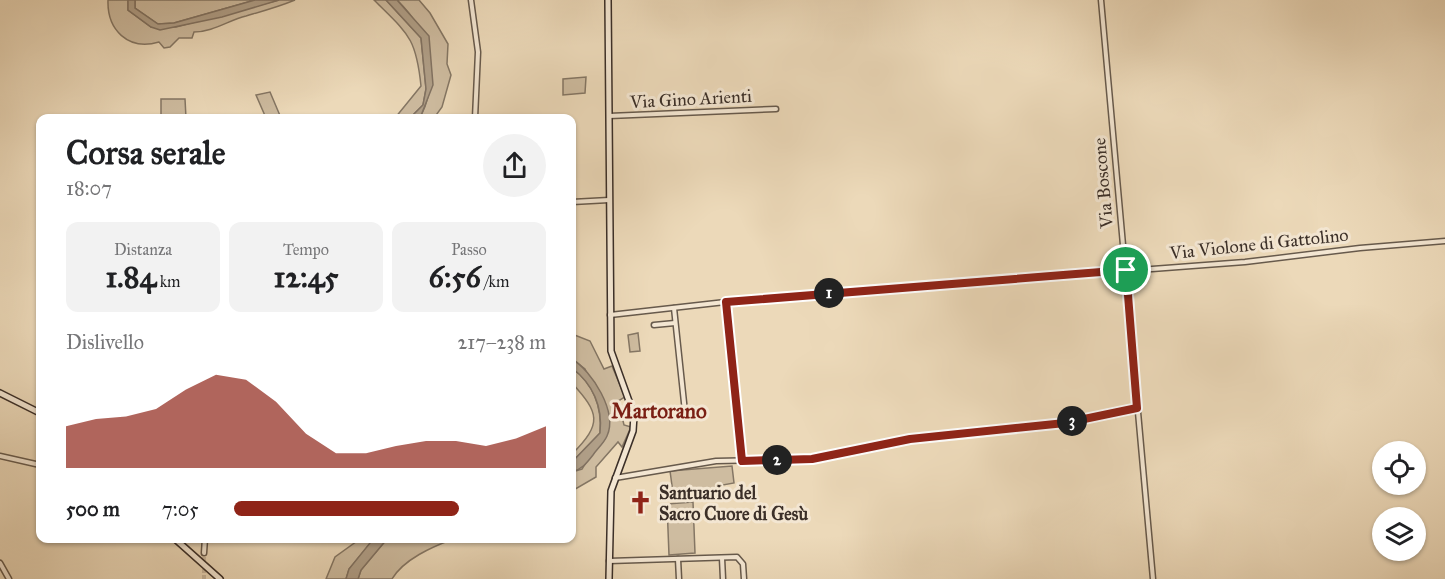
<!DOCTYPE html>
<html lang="it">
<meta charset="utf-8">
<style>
:root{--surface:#fff;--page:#f2f2f2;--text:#202124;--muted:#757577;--accent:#8f2418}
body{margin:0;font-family:"IM FELL Great Primer",serif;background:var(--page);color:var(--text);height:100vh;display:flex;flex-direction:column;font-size:22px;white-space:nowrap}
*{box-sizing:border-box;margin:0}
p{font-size:20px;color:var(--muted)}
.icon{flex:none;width:33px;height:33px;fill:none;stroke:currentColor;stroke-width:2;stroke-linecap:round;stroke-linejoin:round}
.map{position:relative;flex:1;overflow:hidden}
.side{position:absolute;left:36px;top:114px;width:540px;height:429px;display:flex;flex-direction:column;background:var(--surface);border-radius:12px;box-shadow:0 2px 4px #0004}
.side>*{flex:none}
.controls{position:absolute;left:1372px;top:441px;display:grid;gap:12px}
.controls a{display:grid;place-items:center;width:54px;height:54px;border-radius:50%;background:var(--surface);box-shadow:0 2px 4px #0004;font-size:30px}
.pin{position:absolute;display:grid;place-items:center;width:51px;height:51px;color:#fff;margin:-26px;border:3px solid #fff;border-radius:50%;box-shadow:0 2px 6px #0007}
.km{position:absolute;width:30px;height:30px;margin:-15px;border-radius:50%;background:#222;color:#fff;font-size:16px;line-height:30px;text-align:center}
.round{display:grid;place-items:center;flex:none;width:63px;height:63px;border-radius:32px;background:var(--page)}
.headline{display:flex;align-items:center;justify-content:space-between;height:102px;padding:0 30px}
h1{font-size:33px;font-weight:800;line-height:45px}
.stats{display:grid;grid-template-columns:repeat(3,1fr);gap:9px;height:102px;padding:6px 30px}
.stats div{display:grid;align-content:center;border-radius:12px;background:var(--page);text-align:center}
.stats b{font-size:30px;font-weight:800}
.stats small{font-size:16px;font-weight:400}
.stats p{font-size:16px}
.chart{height:168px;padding:12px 30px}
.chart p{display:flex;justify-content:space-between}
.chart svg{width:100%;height:108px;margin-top:6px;fill:var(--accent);opacity:.7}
ul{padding:0 30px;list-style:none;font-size:20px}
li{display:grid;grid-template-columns:96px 72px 1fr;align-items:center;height:45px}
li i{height:15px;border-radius:8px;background:var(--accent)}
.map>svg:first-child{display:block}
.green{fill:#cebca0;stroke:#847664;stroke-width:1.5}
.water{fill:#b09f88;stroke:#817262;stroke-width:1.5}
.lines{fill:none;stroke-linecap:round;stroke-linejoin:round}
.street-tunnel{stroke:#c9b79c;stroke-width:4;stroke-dasharray:4 2;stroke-linecap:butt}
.street-casing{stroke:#675a4c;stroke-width:7}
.secondary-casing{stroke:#3b2f28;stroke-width:8}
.street{stroke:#f3e6d2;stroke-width:4}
.secondary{stroke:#f3e6d2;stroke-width:5}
.route-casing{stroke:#fff;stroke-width:12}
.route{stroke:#8f2418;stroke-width:8}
.labels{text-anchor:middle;stroke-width:6;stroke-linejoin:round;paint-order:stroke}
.street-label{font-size:18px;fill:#3b2f28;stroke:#f3e6d2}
.poi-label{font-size:18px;font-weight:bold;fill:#3b2f28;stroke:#f3e6d2;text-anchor:start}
.quarter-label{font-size:21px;font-weight:bold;fill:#7a1f14;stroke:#f3e6d2}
</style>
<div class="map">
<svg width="1445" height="579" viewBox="0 0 1445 579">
<rect width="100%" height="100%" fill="#ecd9b9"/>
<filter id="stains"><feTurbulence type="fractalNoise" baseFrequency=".00333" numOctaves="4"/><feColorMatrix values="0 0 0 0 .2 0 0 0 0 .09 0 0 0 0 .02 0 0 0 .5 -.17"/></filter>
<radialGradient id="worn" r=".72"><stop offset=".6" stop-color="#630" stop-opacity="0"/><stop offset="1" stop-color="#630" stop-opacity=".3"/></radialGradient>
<!-- green -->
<g class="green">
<path d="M108,0h20v10l23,17h25l103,-27h16c-17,7 -32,11 -49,16 -17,4 -33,16 -52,16l-2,6h-13l-9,9 -6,1 -5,-6c-31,9 -52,-12 -51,-42z"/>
<path d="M135,0h120l-81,23 -16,1 -23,-16z"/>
<path d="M374,0h12l35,38 5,51 -3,16 -13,13h-15l26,-32c-5,-49 -13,-52 -47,-86z"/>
<path d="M397,0h22l11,13 18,31 -1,20 4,11 -9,32 -8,11h-14c21,-42 11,-85 -23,-118z"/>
<path d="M586,77l-1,16 -22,2v-16z"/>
<path d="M270,92l11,26h-15l-10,-23z"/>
<path d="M161,99h24l1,19h-25z"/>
<path d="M638,333l2,18 -10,1 -2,-17z"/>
<path d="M572,334l18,7 14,28 8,-3 13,31 -7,4 6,24 7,2 -9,20 -4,-5 -22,25v10l-24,14v-19l10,-3 27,-44 -24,-56 -13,-10z"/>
<path d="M572,368c21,16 30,39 28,65l-28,29v-8c31,-31 27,-41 0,-71z"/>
<path d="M732,466l2,17 -17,3 1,8 -44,6 -4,-29z"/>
<path d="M693,502l2,51 -26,2 -2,-51z"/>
<path d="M360,539h14l-25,30 -3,10h-20l9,-22z"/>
<path d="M387,539h66c-21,8 -49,20 -61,40h-34l3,-9z"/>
</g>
<!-- water -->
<g class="water">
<path d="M128,0h7v8l23,16 16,-1 81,-23h24l-57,17 -62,13 -9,-3 -23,-17z"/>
<path d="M386,0h11l32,36 4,49 -13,33h-10l13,-13 3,-16 -5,-51z"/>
<path d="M572,359c20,12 46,53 35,77 -3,7 -10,13 -14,19 -7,9 -11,14 -21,17v-10l28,-29c3,-26 -7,-49 -28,-65z"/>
<path d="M374,538l13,1 -26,31 -3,9h-12l3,-10z"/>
</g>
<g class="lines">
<!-- street-tunnel -->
<path class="street-tunnel" d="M204,579v-26"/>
<defs>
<g id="street">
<path d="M471,0l7,52 -3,66"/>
<path d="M1101,0l52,579"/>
<path d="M609,116l167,-7"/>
<path d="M572,202l37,-2"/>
<path d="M726,302l16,159"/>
<path d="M674,308l11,104"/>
<path d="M610,315l133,-15 502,-38 115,-14 85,-7"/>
<path d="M654,325l21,-2"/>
<path d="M0,456l40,9"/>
<path d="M615,478l101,-17 96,-2 98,-20 155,-17 72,-14"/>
<path d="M204,553l1,-15"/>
<path d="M722,558l1,21"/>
<path d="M678,559l1,20"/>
<path d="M609,561l128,-4 6,7 1,15"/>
<path d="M0,563l9,16"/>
</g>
<g id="secondary">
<path d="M608,0l3,351 23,64 -1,16 -22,60 -2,88"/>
<path d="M0,393l40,20"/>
<path d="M174,538l46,41"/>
</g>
</defs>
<!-- street casing -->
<use href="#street" class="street-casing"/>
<!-- secondary casing -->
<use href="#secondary" class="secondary-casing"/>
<!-- street -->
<use href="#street" class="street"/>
<!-- secondary -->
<use href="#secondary" class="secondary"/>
</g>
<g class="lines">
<defs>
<path id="route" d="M1126,270l11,138 -72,15 -155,16 -98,20 -70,2 -16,-159z"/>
</defs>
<!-- route casing -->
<use href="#route" class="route-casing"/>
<!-- route -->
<use href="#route" class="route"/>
</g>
<!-- icons -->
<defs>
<symbol id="church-bare" viewBox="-9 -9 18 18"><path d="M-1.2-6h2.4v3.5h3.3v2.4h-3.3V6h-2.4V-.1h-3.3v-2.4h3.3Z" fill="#8f2418" stroke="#f3e6d2" stroke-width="2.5" paint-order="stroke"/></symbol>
</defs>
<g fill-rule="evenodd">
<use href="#church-bare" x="624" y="486" width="33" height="33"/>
</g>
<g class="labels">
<!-- street labels -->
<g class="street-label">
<text transform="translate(691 99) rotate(-3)" y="6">Via Gino Arienti</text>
<text transform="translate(1103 183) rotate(-95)" y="6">Via Boscone</text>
<text transform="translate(1259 244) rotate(-6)" y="6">Via Violone di Gattolino</text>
</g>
<!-- poi labels -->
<g class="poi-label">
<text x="659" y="499">Santuario del<tspan x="659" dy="21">Sacro Cuore di Gesù</tspan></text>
</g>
<!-- quarter labels -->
<g class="quarter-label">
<text x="659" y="418">Martorano</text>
</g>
</g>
<rect width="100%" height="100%" filter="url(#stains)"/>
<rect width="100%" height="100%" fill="url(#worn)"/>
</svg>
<div class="controls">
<a><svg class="icon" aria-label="locate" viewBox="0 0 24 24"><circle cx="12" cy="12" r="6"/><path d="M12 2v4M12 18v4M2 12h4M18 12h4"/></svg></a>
<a><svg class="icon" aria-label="layers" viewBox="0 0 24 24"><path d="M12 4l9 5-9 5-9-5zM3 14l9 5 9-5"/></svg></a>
</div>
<div class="pin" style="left:1126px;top:270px;background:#1e9e55"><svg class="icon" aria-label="arrive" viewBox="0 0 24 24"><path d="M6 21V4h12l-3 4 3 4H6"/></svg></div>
<b class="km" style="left:829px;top:293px">1</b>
<b class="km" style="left:777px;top:460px">2</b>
<b class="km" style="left:1072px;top:421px">3</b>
<section class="side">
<div class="headline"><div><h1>Corsa serale</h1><p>18:07</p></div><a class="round"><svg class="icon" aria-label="share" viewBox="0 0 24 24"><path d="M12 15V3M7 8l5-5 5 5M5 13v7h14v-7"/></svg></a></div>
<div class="stats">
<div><p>Distanza</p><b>1.84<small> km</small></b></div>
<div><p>Tempo</p><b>12:45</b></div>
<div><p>Passo</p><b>6:56<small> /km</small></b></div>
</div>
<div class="chart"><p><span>Dislivello</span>217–238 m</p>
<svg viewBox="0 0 160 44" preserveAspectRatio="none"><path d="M0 44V27L10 24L20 23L30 20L40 12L50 6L60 8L70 17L80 30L90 38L100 38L110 35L120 33L130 33L140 35L150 32L160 27V44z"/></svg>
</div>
<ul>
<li><b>500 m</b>7:05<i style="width:72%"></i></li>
</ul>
</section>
</div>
